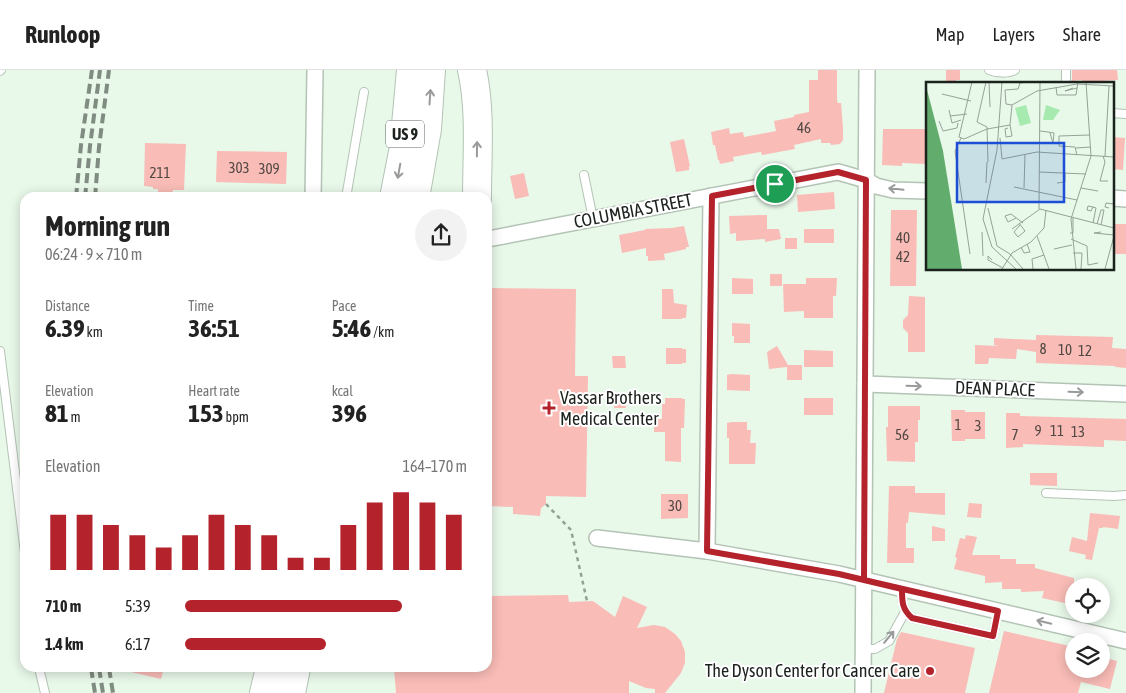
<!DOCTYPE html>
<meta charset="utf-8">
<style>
:root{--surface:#fff;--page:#f2f2f2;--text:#222;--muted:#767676;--line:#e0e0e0;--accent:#b4232c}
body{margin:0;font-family:"Asap Condensed",sans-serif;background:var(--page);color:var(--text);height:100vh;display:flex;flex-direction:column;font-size:19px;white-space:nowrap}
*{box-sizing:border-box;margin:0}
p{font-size:16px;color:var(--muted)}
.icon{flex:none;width:28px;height:28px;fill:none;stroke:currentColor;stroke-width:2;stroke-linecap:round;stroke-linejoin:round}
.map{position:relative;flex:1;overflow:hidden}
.drawer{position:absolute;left:20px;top:122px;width:472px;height:480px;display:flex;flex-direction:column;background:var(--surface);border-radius:15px;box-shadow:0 2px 12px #0003}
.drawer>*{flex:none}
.tools{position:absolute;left:1065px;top:508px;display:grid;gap:10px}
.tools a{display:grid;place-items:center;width:45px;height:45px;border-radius:50%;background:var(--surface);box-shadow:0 2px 12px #0003;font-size:25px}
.pin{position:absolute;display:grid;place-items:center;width:42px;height:42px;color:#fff;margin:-21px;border:2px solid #fff;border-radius:50%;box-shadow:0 1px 5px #0007}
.round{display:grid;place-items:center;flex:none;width:52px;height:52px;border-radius:26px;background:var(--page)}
.headline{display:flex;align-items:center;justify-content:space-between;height:85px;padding:0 25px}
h1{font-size:28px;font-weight:700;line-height:38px}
.metrics{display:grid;grid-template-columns:repeat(3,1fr);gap:8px;height:85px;padding:5px 25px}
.metrics div{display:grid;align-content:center}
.metrics b{font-size:25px;font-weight:700}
.metrics small{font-size:14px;font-weight:400}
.metrics p{font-size:14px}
.chart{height:140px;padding:10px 25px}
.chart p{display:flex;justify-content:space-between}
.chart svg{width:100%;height:90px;margin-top:5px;stroke:var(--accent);stroke-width:6}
ul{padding:0 25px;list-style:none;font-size:16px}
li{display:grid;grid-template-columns:80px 60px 1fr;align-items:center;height:38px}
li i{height:12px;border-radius:6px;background:var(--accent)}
header{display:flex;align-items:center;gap:30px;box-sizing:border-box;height:70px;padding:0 25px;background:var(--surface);border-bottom:1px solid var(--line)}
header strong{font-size:24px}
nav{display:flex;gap:28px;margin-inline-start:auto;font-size:18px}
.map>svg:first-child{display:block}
.building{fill:#f9bcb7}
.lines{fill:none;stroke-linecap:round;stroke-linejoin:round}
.lane-casing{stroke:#b3c3b5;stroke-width:10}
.street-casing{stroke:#b3c3b5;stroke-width:18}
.highway-casing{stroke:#b3c3b5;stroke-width:30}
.path{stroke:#94a095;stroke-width:2.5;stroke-dasharray:4 4;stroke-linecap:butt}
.lane{stroke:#fff;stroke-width:8}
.street{stroke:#fff;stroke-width:15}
.highway{stroke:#fff;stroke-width:28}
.rail{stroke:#808b81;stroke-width:4;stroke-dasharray:10 5;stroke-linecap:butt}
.oneway{stroke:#989b99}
.route-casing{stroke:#fff;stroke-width:10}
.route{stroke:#b4232c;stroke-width:6}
.poi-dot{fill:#b4232c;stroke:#fff;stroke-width:2}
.labels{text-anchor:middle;stroke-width:4;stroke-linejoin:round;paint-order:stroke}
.number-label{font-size:15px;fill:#524843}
.shield{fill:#fff;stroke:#5f6460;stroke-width:1}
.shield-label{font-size:16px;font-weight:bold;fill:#1b211c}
.street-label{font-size:18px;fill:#1b211c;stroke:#fff}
.poi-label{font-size:18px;fill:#1b211c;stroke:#fff;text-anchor:start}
.inset-road{fill:none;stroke:#96a297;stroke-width:1}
.view{fill:#1d4ed8;fill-opacity:0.15;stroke:#1d4ed8;stroke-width:2.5}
.inset-edge{fill:none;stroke:#1b211c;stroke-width:2.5}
</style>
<header>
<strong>Runloop</strong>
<nav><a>Map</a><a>Layers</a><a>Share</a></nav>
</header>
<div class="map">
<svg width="1126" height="623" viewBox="0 0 1126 623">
<rect width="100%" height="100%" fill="#e8f8e9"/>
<!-- building -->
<g class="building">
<path d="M818,0h19v31l1,2h3l2,25v12l-3,4 -9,1 -1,-2h-9v-4l-27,6 1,4 -33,6 -1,-3h-1l-27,5 1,4 -14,3 -1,-4h-1l-3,-15h-2l-2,-13 18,-4 1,6 13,-2 1,5 32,-6 -2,-10 20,-4v-2l15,-3v-32h9z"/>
<path d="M946,0h14v10h-4v4h-10z"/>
<path d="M1072,0h45l1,10 -36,2v-2l-10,1z"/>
<path d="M883,59h44v35l-25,-1v3l-20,-1z"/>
<path d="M1112,67l13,1 -2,32 -11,-1z"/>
<path d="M684,69l6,27h-1v4l-13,2 -6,-30z"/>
<path d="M145,73l41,1 -2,46h-11l-1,4 -14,-1v-4h-5v-2l-9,-1z"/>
<path d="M217,81l70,1 -1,32 -70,-2z"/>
<path d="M524,103l5,23 -14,3 -5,-23z"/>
<path d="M834,122l1,17 -37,3 -1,-17z"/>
<path d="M891,140h26l-1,76h-26z"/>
<path d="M767,145v14h12l2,10 -16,3v-3l-29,2v-8l-6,1 -1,-18z"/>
<rect x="1112" y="154" width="14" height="30"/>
<path d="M684,156l5,21h-3v2l-22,5 1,6 -17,1v-5h-2v-8l-24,5 -3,-18 26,-5v-1l27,-1z"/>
<rect x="804" y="159" width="30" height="14"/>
<rect x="785" y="168" width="12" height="11"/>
<rect x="770" y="204" width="12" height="12"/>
<path d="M732,208l21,1v15h-21z"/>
<path d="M806,208h31l-1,18h-3v22h-29v-7l-20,1 -1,-28h23z"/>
<path d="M488,218l88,1 -1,87h13l-2,121 -40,-1v8l-5,4 -1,8 -27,-2v-7l-25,-1z"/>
<path d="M662,219h11l1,14 13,2 -1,13h-4v1h-20z"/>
<path d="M909,226l16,1v55h-17v-19l-5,-5v-8l5,-5z"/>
<path d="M732,253l18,1v19h-16v-7h-2z"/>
<path d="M1036,265l77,2 -1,11 14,1v19l-11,-1v-1l-79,-3v-11l-19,-3 -1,10 -27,-1 -1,6h-13v-19l24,1 -5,-1v-7l42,2z"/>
<path d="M777,276l11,19h14v15h-15v-13l-18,2 -2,-17z"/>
<path d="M666,278h16v1h4v14h-4v1h-16z"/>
<path d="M804,280l29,1v16h-29z"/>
<path d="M612,286h13l1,12h-13z"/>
<path d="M731,304l19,1v16l-23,-1v-15z"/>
<rect x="614" y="326" width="12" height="12"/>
<path d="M665,328h17v1h3l-1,29h-3v34l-16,-1v-29h-11v-13h8v-15h3z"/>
<rect x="804" y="328" width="29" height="17"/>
<path d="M888,336h32v14h-2v22h-3v20l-28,-1 -1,-34h2z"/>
<path d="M951,340h14v2h20v27h-20v2h-13z"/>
<path d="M1006,343h14v3l106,3v22l-22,-1v7l-81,-3v3l-17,1z"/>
<path d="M731,352h16v8h4l-1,13h6l-1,21h-26v-26h-2v-15z"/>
<path d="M1030,403h27v13l-27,-1z"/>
<path d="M889,416h26v7h30v22l-36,-3 -1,11h-2v25h8v15h-27z"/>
<path d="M661,424h27v24l-27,1z"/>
<path d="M969,433l13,1 -1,14 -14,-1z"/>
<path d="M1090,443l30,3 -2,13 -15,-2v1h-4l-7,32 -7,-1 1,-4 -17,-4 3,-14 15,4z"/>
<path d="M932,456l13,3v12h-13z"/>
<path d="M966,465l11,2 -5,18h28v4h16v5h19v4l39,10v27l-32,-7 2,-7 -23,1v-3h-19v-7l-17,1v-7l-31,-7 3,-11 -2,-1 5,-19 5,1z"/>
<path d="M568,525l1,7 24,-1 22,16 8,-21 24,11 -10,21 17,-3 11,2 10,7 6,7 4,11v11l-4,10 -16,20h-10v-4l-9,-1 -17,-7v12h-233l-2,-25h94v-72z"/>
<path d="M1004,561l70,16v22h27v-12l16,4 -7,28 -29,-7 -3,11h-89z"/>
<path d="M901,562l74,16 -10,45h-81l13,-54z"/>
<path d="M131,598h33l-3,11 -30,-7z"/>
</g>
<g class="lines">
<defs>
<g id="lane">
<path d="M989,0c7,3 19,4 26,0"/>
<path d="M1066,0v14"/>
<path d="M0,1l1,-1"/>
<path d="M1112,43l14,1"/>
<path d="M584,105l9,44"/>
<path d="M346,128l18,-106"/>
<path d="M0,281l25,202"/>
<path d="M1046,423l68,3 12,-1"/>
<path d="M902,519c0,13 0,20 10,29l81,18 5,-25"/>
<path d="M864,579h11l14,-8 16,-29"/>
<path d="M39,598l6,25"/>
</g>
<g id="street">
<path d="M313,128l2,-128"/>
<path d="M1112,128l14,1"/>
<path d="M488,169l350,-67 28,8 10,6 17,4 34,1"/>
<path d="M865,314l261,10"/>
<path d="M597,468l110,13 132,23 287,67"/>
<path d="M707,481l4,-355"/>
<path d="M863,623l4,-623"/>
</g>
<g id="highway">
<path d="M472,0c9,40 5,86 5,128"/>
<path d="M394,128l10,-51 7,-77"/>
<path d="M415,128l12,-69 4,-59"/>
<path d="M264,623l6,-25"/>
<path d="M291,623l5,-25"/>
</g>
</defs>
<!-- lane casing -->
<use href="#lane" class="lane-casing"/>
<!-- street casing -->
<use href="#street" class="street-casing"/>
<!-- highway casing -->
<use href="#highway" class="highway-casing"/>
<!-- path -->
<path class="path" d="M546,434l25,26 16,71"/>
<!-- lane -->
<use href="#lane" class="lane"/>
<!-- street -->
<use href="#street" class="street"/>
<!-- highway -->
<use href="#highway" class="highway"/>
<!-- rail -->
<g class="rail">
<path d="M76,128l5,-53 11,-75"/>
<path d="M85,128l5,-52 10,-76"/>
<path d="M95,128l4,-51 10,-77"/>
<path d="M91,598l4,25"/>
<path d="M99,598l4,25"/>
<path d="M109,598l4,25"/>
</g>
</g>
<!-- one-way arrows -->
<defs><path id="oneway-shaft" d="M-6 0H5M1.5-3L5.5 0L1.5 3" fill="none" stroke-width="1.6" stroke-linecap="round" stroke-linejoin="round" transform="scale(1.25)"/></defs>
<g class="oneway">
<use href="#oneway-shaft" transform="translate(430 27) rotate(-86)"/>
<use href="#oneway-shaft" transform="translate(477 79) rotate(-89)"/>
<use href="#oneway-shaft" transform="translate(399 101) rotate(100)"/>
<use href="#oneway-shaft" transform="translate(896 119) rotate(-174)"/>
<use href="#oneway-shaft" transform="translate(914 316) rotate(2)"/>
<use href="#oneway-shaft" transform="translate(1076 322) rotate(2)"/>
<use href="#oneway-shaft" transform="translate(1044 552) rotate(-167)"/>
<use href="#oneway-shaft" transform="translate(889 567) rotate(-50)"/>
</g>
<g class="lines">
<defs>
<path id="route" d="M775,114l-63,12 -5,355 132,23 63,15c0,13 0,20 10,29l81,18 5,-25 -134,-31 2,-400 -28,-8 -63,12"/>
</defs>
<!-- route casing -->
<use href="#route" class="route-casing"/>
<!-- route -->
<use href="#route" class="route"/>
</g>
<!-- markers -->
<g class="poi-dot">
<path d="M546.5 330.5h5v5h5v5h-5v5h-5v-5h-5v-5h5z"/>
<circle cx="930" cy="601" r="5"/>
</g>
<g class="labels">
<!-- number labels -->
<g class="number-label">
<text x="804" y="63">46</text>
<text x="239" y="103">303</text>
<text x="269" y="104">309</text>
<text x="160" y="108">211</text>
<text x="903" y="173">40</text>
<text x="903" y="192">42</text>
<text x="1043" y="284">8</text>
<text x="1065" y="285">10</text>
<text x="1085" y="286">12</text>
<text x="958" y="360">1</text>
<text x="978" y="361">3</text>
<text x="1038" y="366">9</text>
<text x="1057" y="366">11</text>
<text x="1078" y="367">13</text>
<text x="902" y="370">56</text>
<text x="1015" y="370">7</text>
<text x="675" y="441">30</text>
</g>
<!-- shield labels -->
<rect class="shield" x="386" y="50.5" width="38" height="27" rx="4"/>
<g class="shield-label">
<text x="405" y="70">US 9</text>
</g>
<!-- street labels -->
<g class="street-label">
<text transform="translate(633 141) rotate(-11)" y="6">COLUMBIA STREET</text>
<text transform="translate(995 319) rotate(2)" y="6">DEAN PLACE</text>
</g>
<!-- poi labels -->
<g class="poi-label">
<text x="560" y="334">Vassar Brothers<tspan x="560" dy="21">Medical Center</tspan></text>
<text x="920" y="607" text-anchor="end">The Dyson Center for Cancer Care</text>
</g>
</g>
<!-- overview -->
<g transform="translate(926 12)">
<rect width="188" height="188" fill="#e8f8e9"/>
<path d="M100,23l5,18 -11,3 -5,-18zM120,23l14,5 -7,10h-10z" fill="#a7eab0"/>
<path d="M0,4l17,65 19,118h-36z" fill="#62ad6e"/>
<path class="inset-road" d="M60,0l-9,40 10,5 1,35M63,0l1,25M76,0l-5,68 -14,69 9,28 24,22M130,5l1,8h19l2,-13M147,6l-8,3 12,-3M16,12l29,7M86,23l-6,-1 -1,-14 13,-1 2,-6 8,-1M23,28l3,13 9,-3M24,34l17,-2M13,39l4,10 14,-3 1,-5M84,43l2,-20 25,-14 40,-7 37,2M82,46l-3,1 1,8 6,-1 -2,-11M114,49l8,1 6,1 -1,10 -3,-10M35,56l-6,13 15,103M74,56l2,21M38,57l-5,-2 13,-55M38,57l23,-10 23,-4M150,66l15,-1M151,73l-2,-8 -16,-1v-10l31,-1M177,74l2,6 -5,19h8M179,74l4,-70M76,77l35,-7 77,5M113,90l47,2M60,101l1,-21M131,101l8,-1v-9M88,105l63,13M98,106l1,-33M155,106l17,3M167,125l-2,4 -4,-1 1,-4 5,1 3,1 -3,15M62,126l9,38 13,8M183,126l-4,-1 1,-4 8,1M113,127l1,-127M90,136l-8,4 -3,-6 6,-2 12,9M93,141l6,8 -7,6 -4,-5 6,-7M171,142l4,-14h3l-3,15M86,147l28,-20 74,19M56,150l1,24M175,150l-7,1 20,2M144,151h3v-15M111,154l12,33M145,157l16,7 1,19 10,-2M95,165l3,6 6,-1 -3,-8M128,167l18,-4M147,171h9l-1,16M84,172l13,15M66,178l-4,-4v4l15,8M76,187l10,-16 19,-11 13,-14 2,-18M107,187l-1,-10 12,-4M150,187l-5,-50 20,-63 -5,-74M179,187l9,-33"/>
<path class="view" d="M31,61h107v59h-107z"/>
<rect width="188" height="188" class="inset-edge"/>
</g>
</svg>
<div class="tools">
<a><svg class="icon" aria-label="locate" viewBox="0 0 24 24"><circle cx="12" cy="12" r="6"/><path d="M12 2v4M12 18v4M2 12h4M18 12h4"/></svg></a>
<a><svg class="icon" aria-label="layers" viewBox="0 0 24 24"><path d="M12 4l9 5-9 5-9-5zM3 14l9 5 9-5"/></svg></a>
</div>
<div class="pin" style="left:775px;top:114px;background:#1e9e55"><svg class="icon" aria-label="arrive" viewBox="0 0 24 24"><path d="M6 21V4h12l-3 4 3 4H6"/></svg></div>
<section class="drawer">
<div class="headline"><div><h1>Morning run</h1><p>06:24 · 9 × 710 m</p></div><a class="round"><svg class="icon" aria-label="share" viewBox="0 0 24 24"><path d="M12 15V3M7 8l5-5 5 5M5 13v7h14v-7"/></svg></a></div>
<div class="metrics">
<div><p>Distance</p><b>6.39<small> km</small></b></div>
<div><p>Time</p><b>36:51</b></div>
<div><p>Pace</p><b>5:46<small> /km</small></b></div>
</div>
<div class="metrics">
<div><p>Elevation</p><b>81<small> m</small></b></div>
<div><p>Heart rate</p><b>153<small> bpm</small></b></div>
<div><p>kcal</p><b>396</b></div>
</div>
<div class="chart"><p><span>Elevation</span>164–170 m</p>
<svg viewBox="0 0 160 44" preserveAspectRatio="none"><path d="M5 44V17M15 44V17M25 44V22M35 44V27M45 44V33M55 44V27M65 44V17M75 44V22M85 44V27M95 44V38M105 44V38M115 44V22M125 44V11M135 44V6M145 44V11M155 44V17"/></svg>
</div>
<ul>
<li><b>710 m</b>5:39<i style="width:77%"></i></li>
<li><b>1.4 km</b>6:17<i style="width:50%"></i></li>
</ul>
</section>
</div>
